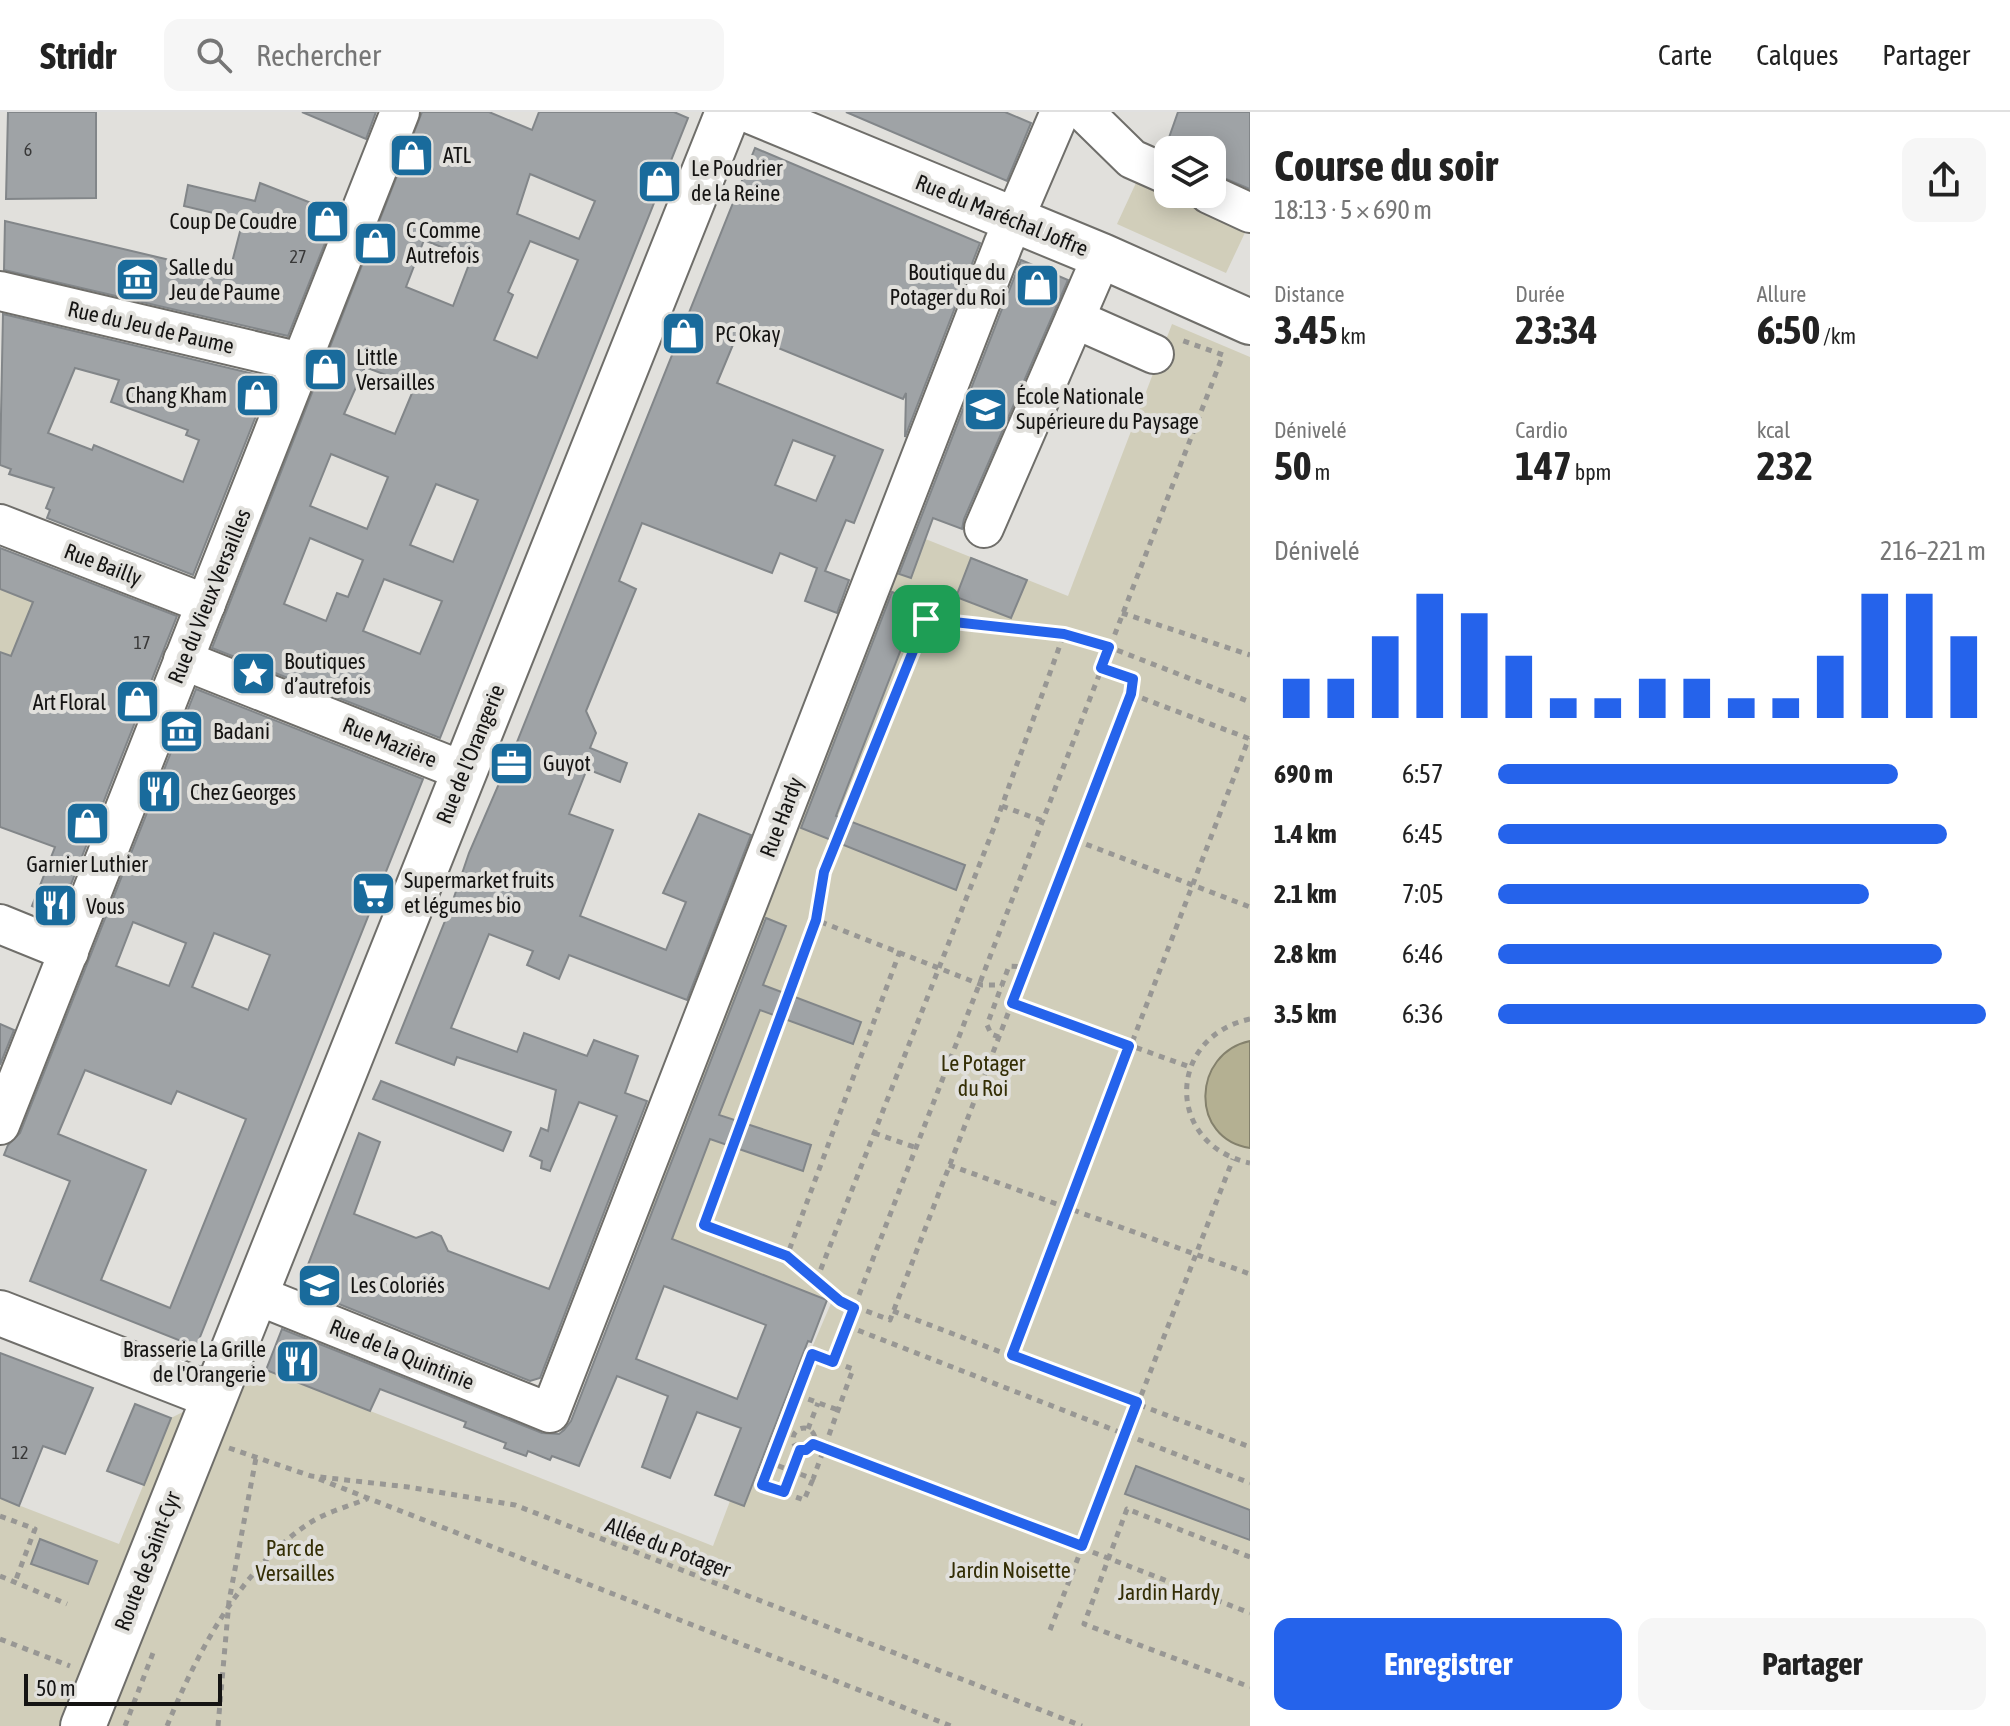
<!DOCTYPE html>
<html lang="fr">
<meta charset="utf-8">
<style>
:root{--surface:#fff;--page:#f6f6f6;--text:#222;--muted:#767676;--line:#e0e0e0;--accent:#2563eb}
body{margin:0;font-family:"Asap Condensed",sans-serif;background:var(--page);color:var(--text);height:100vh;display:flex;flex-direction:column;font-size:30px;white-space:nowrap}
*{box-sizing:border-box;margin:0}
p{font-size:26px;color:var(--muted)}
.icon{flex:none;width:44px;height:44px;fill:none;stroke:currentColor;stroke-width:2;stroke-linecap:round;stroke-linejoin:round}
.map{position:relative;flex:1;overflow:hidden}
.panel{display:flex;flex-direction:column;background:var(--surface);width:760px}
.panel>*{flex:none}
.buttons{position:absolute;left:1154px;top:24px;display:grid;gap:16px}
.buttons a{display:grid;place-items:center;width:72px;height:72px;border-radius:16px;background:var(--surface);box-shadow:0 4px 20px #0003;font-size:40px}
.scale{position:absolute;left:24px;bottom:20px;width:198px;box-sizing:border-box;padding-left:8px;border:4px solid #151413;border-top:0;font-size:22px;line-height:28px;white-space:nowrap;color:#151413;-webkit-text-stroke:6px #e1e0dc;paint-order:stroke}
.pin{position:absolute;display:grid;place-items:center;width:68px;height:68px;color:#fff;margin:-34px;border-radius:16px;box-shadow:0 4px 12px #0006}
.round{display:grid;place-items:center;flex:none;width:84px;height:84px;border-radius:16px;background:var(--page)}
.overview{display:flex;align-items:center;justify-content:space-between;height:136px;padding:0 24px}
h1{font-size:44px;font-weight:700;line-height:60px}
.metrics{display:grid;grid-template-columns:repeat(3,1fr);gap:12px;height:136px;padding:8px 24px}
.metrics div{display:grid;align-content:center}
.metrics b{font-size:40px;font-weight:700}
.metrics small{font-size:22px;font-weight:400}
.metrics p{font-size:22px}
.chart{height:224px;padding:16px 24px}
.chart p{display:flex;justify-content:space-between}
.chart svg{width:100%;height:144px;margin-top:8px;stroke:var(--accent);stroke-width:6}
.action{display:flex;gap:16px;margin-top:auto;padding:16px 24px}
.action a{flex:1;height:92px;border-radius:16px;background:var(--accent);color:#fff;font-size:32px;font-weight:700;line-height:92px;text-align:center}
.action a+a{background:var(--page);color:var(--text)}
ul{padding:0 24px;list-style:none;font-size:26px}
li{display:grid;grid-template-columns:128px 96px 1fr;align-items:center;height:60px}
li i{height:20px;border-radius:10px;background:var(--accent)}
header{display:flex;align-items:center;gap:48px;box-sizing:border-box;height:112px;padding:0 40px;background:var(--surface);border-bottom:2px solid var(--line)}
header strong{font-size:38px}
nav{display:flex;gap:44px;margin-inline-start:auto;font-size:28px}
.search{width:560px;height:72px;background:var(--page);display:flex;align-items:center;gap:20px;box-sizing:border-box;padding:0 28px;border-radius:16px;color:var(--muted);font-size:30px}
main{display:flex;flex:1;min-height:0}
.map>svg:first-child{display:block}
.green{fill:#d1ceba}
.water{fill:#b4b092;stroke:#84816c;stroke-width:2}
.building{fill:#9fa3a6;stroke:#828689;stroke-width:2;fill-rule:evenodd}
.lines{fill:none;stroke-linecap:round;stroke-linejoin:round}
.minor-casing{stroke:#6f6e6a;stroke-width:42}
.major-casing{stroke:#6f6e6a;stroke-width:48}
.path{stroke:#989794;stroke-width:5;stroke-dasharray:6 6;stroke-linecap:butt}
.minor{stroke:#fff;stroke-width:38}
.major{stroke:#fff;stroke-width:44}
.route-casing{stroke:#fff;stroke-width:16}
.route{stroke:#2563eb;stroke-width:10}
.labels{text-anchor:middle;stroke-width:8;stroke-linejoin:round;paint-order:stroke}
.number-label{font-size:18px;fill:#383838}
.poi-label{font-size:22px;fill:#151413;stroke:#e1e0dc;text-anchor:start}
.street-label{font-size:22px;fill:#151413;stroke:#e1e0dc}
.park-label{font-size:22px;fill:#342e05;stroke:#e1e0dc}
</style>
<header>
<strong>Stridr</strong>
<div class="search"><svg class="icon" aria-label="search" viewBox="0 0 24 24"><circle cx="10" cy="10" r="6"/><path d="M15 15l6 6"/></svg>Rechercher</div>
<nav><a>Carte</a><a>Calques</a><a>Partager</a></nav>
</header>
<main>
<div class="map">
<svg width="1250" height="1614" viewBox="0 0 1250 1614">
<rect width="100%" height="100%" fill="#e1e0dc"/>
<!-- green -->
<g class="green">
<path d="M1141,60l27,13v9h21l61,28 -24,51 -109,-49z"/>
<path d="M1172,212l78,33v1369h-1250v-228l119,46 52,-126 95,-48 447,176 17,-45 14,5 88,-205 -195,-71 266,-700 165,66z"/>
<path d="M0,477l33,13 -22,54 -11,-4z"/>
</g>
<!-- water -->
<path class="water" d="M1250,929v107c-61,-9 -58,-95 0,-107z"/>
<!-- building -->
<g class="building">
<path d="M8,0h88v86l-90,1z"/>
<path d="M302,0h74l-10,27z"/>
<path d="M422,0h67l43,18 7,-18h135l14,6 -248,620 -228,-90zM530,62l65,27 -16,38 -62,-25zM424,128l47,19 -18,47 -47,-19zM530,129l48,19 -41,98 -43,-18 19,-45 -5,-3zM365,255l50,19 -20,48 -51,-20zM331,342l57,23 -21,52 -57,-23zM436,372l42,16 -25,62 -43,-17zM310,426l53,22 -15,37 -11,-4 -11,28 -42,-17zM384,467l58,22 -22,53 -57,-23z"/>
<path d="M846,0h159l26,11 -24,58z"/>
<path d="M1178,0h72v77l-38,-16v-23l-47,-1z"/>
<path d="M755,36l225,95 -75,194 1,-44 -3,6 -147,-60 -1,3 -18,-7 -20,48 166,67 -29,73 -8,-3 -21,51 24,9 -12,33 -32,-12 12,-33 -37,-15 -8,20 -130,-50 -23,58 17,8 -50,122 10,22 -6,15 37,15 -7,19 -33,-13 -18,45 44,16 -33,86 86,34 20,-48 -23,-9 36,-79 52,21 -64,165 -118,-45 -10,24 -32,-14 6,-14 -44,-17 -38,94 66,24 7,-19 63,23 7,-16 44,16 -13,37 22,8 -107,277 -10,3 -231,-93 60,-155 21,9 -26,72 62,24 16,-6 9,4 7,15 101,38 68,-173 -38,-14 -29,69 -9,-3 1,-7 -12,-5 11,-28 7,3 8,-41 -99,-33 -3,8 -58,-22 55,-137 18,-53 48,-111zM793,328l42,16 -19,45 -41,-16z"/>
<path d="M260,71l77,30 -49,123 -284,-66 1,-49 224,53 14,-54 -59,-14 4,-21 67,16z"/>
<path d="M1021,148l47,20 -104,239 -2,10 -29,-11 -22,60 -12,-4z"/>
<path d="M3,202l268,64 -78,197 -146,-57 3,-8 -4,-2 8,-20 -45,-14 2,-5 -11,-4zM75,256l44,12 -8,22 77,28 -2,5 13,5 -16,42 -89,-37 -2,5 -44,-17z"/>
<path d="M0,436l177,68 -115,291 -14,6 -16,-7 23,-59 -55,-20v-175l11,4 22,-54 -33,-13z"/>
<path d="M971,446l56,22 -16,38 -55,-21z"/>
<path d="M892,480l27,11 -83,213 129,49 -9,25 -155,-62z"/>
<path d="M196,577l227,90 -227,568 -166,-66 40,-100 -66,-26 4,-10 12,-12zM133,810l53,21 -17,43 -53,-20zM214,821l56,22 -22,55 -56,-23zM85,958l86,34 6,-13 69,28 -76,189 -69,-28 45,-110 -88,-36z"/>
<path d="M766,806l20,8 -23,59 98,37 -8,22 -93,-34 -41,105 92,30 -8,26 -93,-32 -38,100 155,61 -16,42 -3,-1 -64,165 -29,-11 26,-67 -44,-16 -27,66 -28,-11 26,-71 -51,-20 -38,90 -27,-10 -2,4 -22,-9 -2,5 -22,-8 2,-5 -42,-16 2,-5 -86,-33 -10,22 -104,-41 16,-41 260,104 17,1 5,-4 7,-9zM664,1174l102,39 -29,74 -101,-40z"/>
<path d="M0,912l14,6 -14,35z"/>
<path d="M381,969l130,51 -8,19 -130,-52z"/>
<path d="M0,1241l93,35 -28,66 -22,-8 -24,60 -19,-8z"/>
<path d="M135,1292l36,14 -27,67 -37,-14z"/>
<path d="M1136,1354l114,44v30l-125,-46z"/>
<path d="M40,1427l57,22 -9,23 -57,-20z"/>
</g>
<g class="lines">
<defs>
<g id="minor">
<path d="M1084,0l48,47 36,16"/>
<path d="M1209,82l41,19"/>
<path d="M0,179l301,71"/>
<path d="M1075,207l79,35"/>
<path d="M0,412l206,80"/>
<path d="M984,416l118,-272"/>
<path d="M183,548l280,111"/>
<path d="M0,812l69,28"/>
<path d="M0,1013l400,-1013"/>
<path d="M254,1182l296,119 453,-1168 57,-133"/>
</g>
<g id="major">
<path d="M753,0l349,144 148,66"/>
<path d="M0,1201l213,83"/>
<path d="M83,1614l645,-1614"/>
</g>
</defs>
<!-- minor casing -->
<use href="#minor" class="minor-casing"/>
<!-- major casing -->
<use href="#major" class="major-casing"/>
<!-- path -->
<g class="path">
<path d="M1122,501l128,42"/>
<path d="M1101,556l32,11 -2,15"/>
<path d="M1002,694l41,15"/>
<path d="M1075,728l175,67"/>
<path d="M816,808l8,-48 102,-253 138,15 45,13 141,55"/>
<path d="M900,839l-113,305 -83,-31 112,-305 166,65h20"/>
<path d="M1012,891l178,64"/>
<path d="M1250,907c-84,18 -85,126 0,144"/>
<path d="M999,925l-8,-3 -4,-9 22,-59 17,1"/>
<path d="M874,1021l43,15"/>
<path d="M949,1053l301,109"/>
<path d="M787,1144l30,23 178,-454 69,-191"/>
<path d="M817,1167l23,22 50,19 241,-626 119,45"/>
<path d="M893,1199l357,136"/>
<path d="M847,1214l403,157"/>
<path d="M812,1242l41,15 -40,110 -42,-16z"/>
<path d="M1012,1243l237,-617"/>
<path d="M833,1250l390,-1007 -42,-15"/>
<path d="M797,1283l41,15"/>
<circle cx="804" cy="1327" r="11"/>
<path d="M808,1317l10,-26"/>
<path d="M813,1332l437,169"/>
<path d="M229,1336l82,28 97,11 107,18 567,221"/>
<path d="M771,1351l-9,22 42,15 9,-21"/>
<path d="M319,1367l632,247"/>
<path d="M784,1380l16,-42"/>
<path d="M0,1404l35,13 -20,53"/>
<path d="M1250,1445l-123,-48 -43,115 166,63"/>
<path d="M0,1464l67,28"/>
<path d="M1050,1518l183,-471"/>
<path d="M0,1527l70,27"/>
<path d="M125,1614l28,-73"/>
<path d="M167,1614c30,-73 72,-154 138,-200 18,-13 41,-19 62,-27"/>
<path d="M218,1614l11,-125 27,-143"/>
</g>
<!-- minor -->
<use href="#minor" class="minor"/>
<!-- major -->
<use href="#major" class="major"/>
</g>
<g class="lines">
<defs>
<path id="route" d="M926,507l138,15 45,13 -8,21 32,11 -2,15 -119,309 117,43 -117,309 125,47 -55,144 -269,-102 -7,6h-6l-16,42 -22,-7 50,-131 21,8 21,-54 -14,-7 -53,-45 -83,-31 112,-305 8,-48z"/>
</defs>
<!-- route casing -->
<use href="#route" class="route-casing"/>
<!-- route -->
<use href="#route" class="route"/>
</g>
<!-- icons -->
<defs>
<symbol id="shop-square" viewBox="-11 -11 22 22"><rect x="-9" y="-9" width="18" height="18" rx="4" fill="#196b9c" stroke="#e1e0dc"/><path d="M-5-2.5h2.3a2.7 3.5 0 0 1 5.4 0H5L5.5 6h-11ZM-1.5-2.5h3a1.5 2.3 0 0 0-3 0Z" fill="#fff"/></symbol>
<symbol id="museum-square" viewBox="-11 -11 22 22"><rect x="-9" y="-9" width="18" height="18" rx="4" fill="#196b9c" stroke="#e1e0dc"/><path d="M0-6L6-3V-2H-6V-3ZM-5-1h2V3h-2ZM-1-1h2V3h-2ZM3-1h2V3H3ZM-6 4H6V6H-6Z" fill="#fff"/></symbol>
<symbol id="university-square" viewBox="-11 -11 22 22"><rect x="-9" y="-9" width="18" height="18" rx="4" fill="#196b9c" stroke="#e1e0dc"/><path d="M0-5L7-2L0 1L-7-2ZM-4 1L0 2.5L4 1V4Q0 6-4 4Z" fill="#fff"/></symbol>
<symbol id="sight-square" viewBox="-11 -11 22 22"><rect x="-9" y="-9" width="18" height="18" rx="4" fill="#196b9c" stroke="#e1e0dc"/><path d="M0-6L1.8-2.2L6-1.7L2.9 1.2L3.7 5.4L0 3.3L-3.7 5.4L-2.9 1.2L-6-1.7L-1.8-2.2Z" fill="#fff"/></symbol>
<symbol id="office-square" viewBox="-11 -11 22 22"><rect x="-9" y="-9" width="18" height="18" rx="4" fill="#196b9c" stroke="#e1e0dc"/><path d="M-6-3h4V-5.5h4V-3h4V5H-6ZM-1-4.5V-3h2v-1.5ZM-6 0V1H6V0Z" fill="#fff"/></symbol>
<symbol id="restaurant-square" viewBox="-11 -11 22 22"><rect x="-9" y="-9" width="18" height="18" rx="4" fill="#196b9c" stroke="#e1e0dc"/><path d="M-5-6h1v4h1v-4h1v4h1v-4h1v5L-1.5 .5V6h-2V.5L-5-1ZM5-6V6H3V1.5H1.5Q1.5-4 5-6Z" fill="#fff"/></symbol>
<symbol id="supermarket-square" viewBox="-11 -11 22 22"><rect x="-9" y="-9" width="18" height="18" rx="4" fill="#196b9c" stroke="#e1e0dc"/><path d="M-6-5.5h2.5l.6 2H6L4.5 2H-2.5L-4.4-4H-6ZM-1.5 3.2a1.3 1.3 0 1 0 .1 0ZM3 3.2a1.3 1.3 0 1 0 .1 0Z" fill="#fff"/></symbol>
<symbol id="school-square" viewBox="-11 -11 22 22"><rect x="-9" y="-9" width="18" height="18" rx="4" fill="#196b9c" stroke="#e1e0dc"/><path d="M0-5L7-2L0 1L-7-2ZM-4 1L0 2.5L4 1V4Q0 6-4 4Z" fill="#fff"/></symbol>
</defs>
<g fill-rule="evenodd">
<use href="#shop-square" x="386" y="18" width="51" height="51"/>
<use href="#shop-square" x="634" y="44" width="51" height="51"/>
<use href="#shop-square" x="302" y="84" width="51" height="51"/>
<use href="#shop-square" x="350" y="106" width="51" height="51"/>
<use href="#museum-square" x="112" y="142" width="51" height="51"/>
<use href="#shop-square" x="1012" y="148" width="51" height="51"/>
<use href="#shop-square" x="658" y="196" width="51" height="51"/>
<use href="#shop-square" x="300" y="232" width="51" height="51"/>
<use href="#shop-square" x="232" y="258" width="51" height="51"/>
<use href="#university-square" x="960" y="272" width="51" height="51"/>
<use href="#sight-square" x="228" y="536" width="51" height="51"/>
<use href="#shop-square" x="112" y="564" width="51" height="51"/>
<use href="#museum-square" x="156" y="594" width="51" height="51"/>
<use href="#office-square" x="486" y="626" width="51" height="51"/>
<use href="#restaurant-square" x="134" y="654" width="51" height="51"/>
<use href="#shop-square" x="62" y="686" width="51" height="51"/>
<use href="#supermarket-square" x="348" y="756" width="51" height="51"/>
<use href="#restaurant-square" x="30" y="768" width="51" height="51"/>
<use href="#school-square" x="294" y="1148" width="51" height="51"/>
<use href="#restaurant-square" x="272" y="1224" width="51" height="51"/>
</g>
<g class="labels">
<!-- number labels -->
<g class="number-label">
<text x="28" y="44">6</text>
<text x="298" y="151">27</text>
<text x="142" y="537">17</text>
<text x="20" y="1347">12</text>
</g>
<!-- poi labels -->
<g class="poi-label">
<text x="443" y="51">ATL</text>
<text x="691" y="64">Le Poudrier<tspan x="691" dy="25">de la Reine</tspan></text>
<text x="297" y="117" text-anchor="end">Coup De Coudre</text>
<text x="406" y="126">C Comme<tspan x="406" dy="25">Autrefois</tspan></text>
<text x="169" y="163">Salle du<tspan x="169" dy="25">Jeu de Paume</tspan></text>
<text x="1006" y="168" text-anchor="end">Boutique du<tspan x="1006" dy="25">Potager du Roi</tspan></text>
<text x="715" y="230">PC Okay</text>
<text x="356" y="253">Little<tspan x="356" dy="25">Versailles</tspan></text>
<text x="227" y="291" text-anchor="end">Chang Kham</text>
<text x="1016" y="292">École Nationale<tspan x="1016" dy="25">Supérieure du Paysage</tspan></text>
<text x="284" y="557">Boutiques<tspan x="284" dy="25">d’autrefois</tspan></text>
<text x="106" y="598" text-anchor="end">Art Floral</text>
<text x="213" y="627">Badani</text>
<text x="543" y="659">Guyot</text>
<text x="190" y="688">Chez Georges</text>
<text x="87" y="760" text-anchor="middle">Garnier Luthier</text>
<text x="404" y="776">Supermarket fruits<tspan x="404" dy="25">et légumes bio</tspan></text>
<text x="86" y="802">Vous</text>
<text x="350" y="1181">Les Coloriés</text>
<text x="266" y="1245" text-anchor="end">Brasserie La Grille<tspan x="266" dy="25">de l'Orangerie</tspan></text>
</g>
<!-- street labels -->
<g class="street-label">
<text transform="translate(1002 103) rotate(22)" y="8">Rue du Maréchal Joffre</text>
<text transform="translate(151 215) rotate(13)" y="8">Rue du Jeu de Paume</text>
<text transform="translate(103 452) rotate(21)" y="8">Rue Bailly</text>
<text transform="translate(209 484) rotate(-68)" y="8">Rue du Vieux Versailles</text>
<text transform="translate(390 630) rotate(22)" y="8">Rue Mazière</text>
<text transform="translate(470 642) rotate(-68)" y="8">Rue de l'Orangerie</text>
<text transform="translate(781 705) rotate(-69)" y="8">Rue Hardy</text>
<text transform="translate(402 1242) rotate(22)" y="8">Rue de la Quintinie</text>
<text transform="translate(668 1435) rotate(21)" y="8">Allée du Potager</text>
<text transform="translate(147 1449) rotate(-69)" y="8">Route de Saint-Cyr</text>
</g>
<!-- park labels -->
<g class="park-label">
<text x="983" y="959">Le Potager<tspan x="983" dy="25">du Roi</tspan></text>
<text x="295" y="1444">Parc de<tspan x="295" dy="25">Versailles</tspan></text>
<text x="1010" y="1466">Jardin Noisette</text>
<text x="1169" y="1488">Jardin Hardy</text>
</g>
</g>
</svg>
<div class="buttons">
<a><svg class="icon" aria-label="layers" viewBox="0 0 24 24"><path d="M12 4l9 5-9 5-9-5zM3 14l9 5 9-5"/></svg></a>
</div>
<div class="scale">50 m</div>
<div class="pin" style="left:926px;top:507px;background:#1e9e55"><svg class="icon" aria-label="arrive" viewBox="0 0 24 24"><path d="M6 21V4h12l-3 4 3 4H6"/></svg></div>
</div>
<section class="panel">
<div class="overview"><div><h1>Course du soir</h1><p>18:13 · 5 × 690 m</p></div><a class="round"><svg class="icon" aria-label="share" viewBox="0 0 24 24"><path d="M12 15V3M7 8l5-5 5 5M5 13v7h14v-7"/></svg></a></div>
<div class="metrics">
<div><p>Distance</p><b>3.45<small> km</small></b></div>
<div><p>Durée</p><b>23:34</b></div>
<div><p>Allure</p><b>6:50<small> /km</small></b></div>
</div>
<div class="metrics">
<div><p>Dénivelé</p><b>50<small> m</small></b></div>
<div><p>Cardio</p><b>147<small> bpm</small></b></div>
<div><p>kcal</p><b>232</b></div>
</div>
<div class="chart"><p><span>Dénivelé</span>216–221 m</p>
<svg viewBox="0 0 160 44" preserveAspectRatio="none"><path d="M5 44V32M15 44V32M25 44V19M35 44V6M45 44V12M55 44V25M65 44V38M75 44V38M85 44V32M95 44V32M105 44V38M115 44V38M125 44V25M135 44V6M145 44V6M155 44V19"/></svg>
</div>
<ul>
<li><b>690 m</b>6:57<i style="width:82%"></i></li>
<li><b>1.4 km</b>6:45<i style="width:92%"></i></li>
<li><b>2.1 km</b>7:05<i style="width:76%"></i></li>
<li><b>2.8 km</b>6:46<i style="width:91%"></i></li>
<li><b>3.5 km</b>6:36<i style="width:100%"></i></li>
</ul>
<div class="action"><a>Enregistrer</a><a>Partager</a></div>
</section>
</main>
